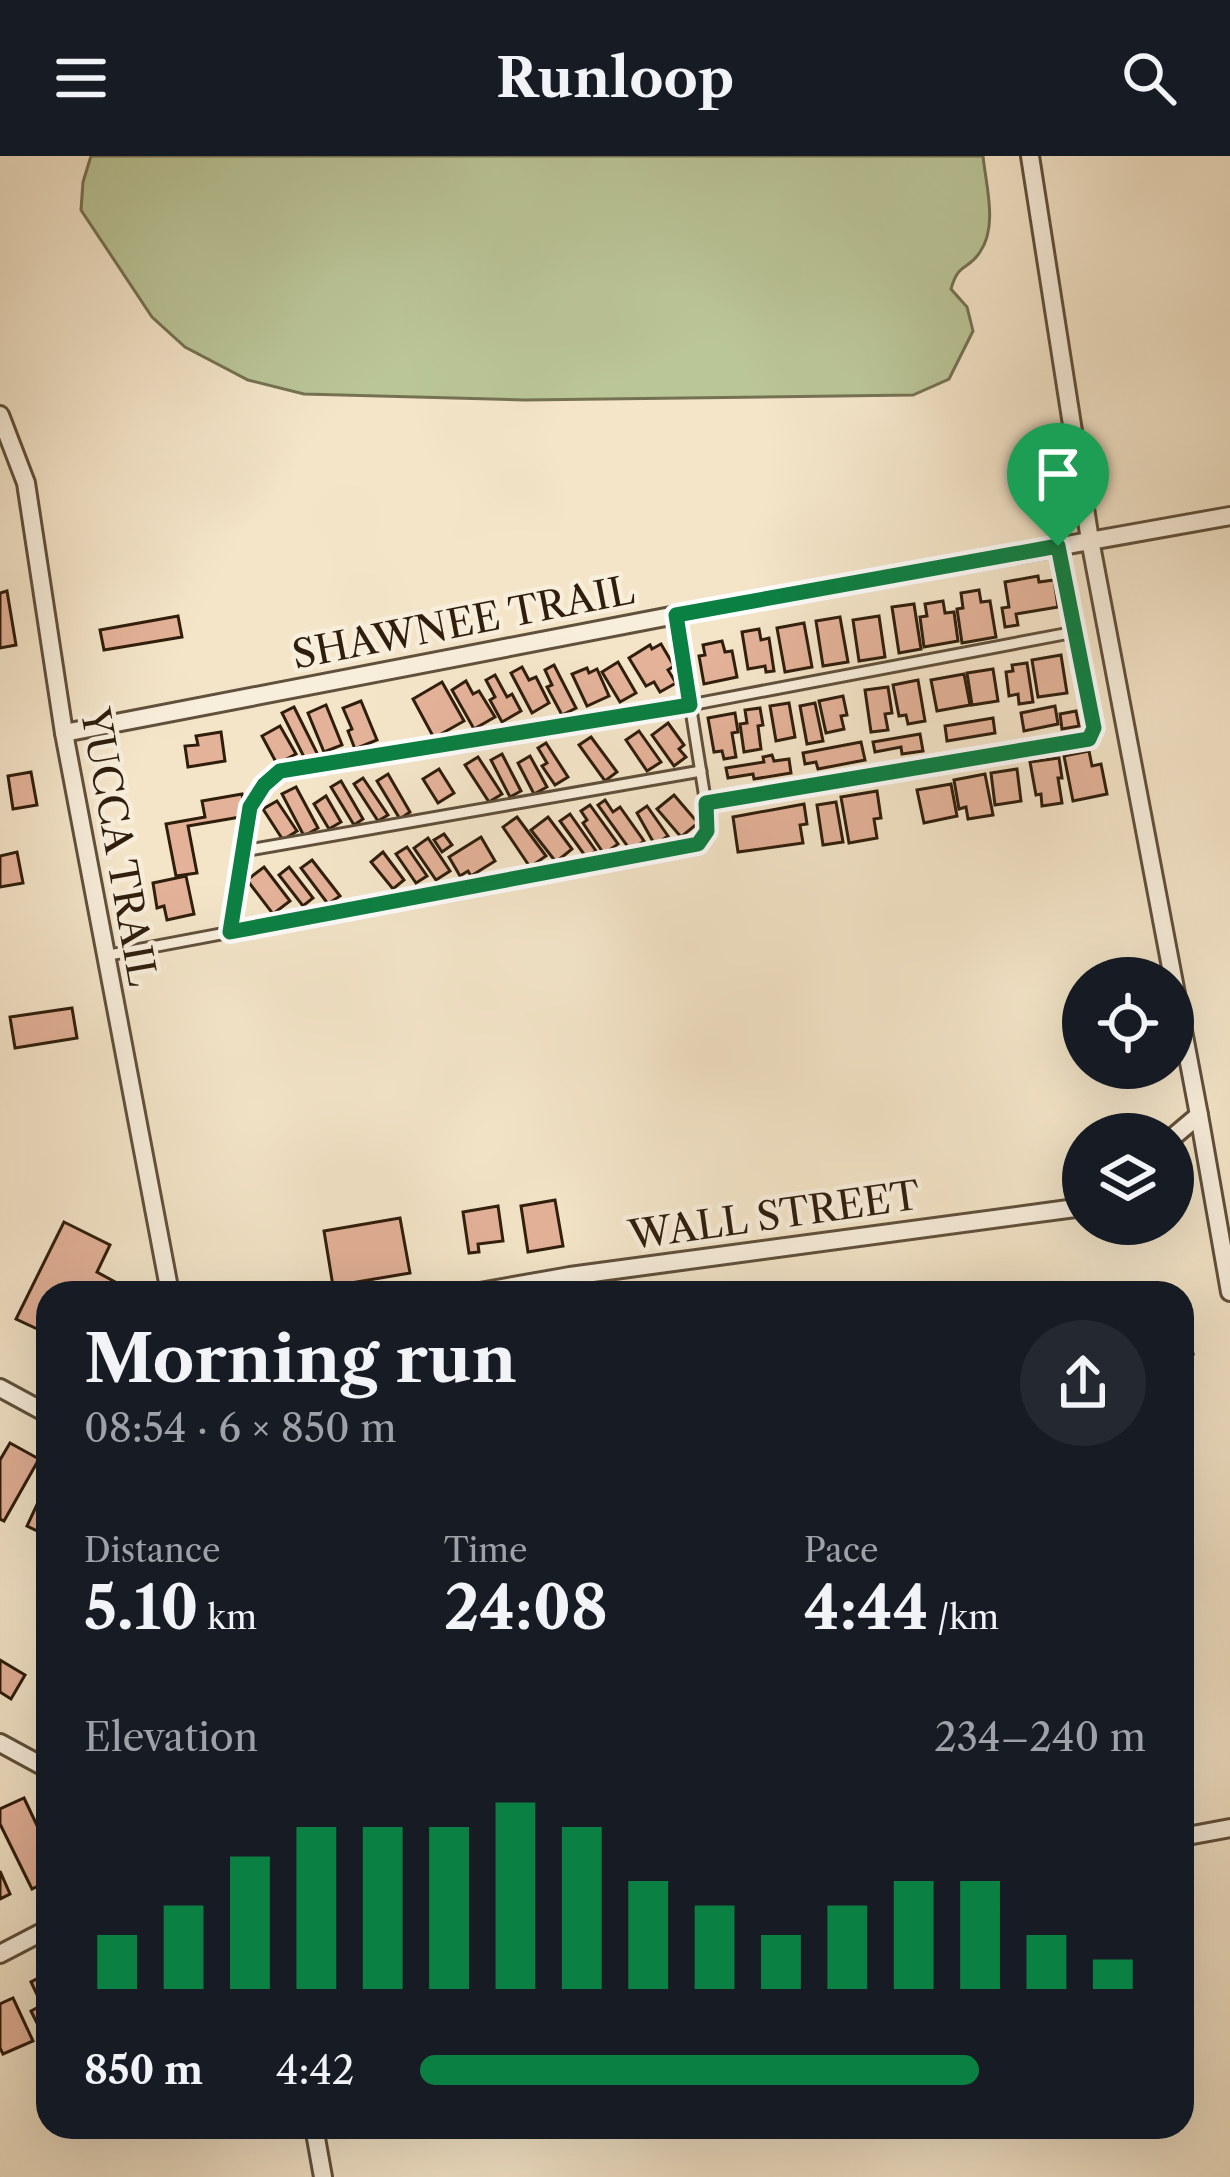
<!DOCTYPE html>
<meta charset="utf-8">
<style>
:root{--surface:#171b24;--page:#242831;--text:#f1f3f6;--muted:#9ea1a6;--accent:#0b8043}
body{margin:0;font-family:"Libre Caslon Text",serif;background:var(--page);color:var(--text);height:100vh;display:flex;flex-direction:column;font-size:45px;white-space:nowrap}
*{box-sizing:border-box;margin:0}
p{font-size:39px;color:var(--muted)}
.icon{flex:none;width:66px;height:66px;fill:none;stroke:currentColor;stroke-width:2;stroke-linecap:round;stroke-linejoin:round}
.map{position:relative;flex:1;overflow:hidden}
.panel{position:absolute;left:36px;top:1125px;width:1158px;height:858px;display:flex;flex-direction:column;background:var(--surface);border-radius:36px;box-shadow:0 12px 48px #0002}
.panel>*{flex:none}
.tools{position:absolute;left:1062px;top:801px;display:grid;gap:24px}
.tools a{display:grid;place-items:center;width:132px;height:132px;border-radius:50%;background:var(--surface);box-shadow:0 12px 48px #0002;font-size:60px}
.pin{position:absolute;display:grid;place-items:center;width:102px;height:102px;color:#fff;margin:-123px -51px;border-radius:50% 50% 50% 0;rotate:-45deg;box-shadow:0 0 12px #0007}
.pin .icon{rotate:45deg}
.round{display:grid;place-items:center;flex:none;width:126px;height:126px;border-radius:63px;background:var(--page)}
.headline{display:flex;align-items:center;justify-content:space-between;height:204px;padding:0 48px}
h1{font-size:66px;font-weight:700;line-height:90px}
.figures{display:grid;grid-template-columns:repeat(3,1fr);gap:18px;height:204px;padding:12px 48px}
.figures div{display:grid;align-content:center}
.figures b{font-size:60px;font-weight:700}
.figures small{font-size:33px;font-weight:400}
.figures p{font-size:33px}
.chart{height:336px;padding:24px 48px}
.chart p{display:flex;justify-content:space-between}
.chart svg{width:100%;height:216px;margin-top:12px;stroke:var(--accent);stroke-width:6}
ul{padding:0 48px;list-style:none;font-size:39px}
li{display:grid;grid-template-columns:192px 144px 1fr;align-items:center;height:90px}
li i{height:30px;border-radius:15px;background:var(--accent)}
header{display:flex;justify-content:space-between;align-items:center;height:156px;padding:0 48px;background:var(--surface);font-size:54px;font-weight:700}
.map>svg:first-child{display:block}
.green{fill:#bac598;stroke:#757252;stroke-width:3}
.building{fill:#e4b299;stroke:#301e0c;stroke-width:3}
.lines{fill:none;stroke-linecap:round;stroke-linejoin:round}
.service-casing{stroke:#61503b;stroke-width:15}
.minor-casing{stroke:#61503b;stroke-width:22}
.service{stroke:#f8eedc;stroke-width:9}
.minor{stroke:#f8eedc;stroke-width:16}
.route-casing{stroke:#fff;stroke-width:24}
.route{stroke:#0b8043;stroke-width:15}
.labels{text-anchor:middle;stroke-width:9;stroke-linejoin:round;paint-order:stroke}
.street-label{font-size:39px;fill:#301e0c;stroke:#f8eedc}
</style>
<header><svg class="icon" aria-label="menu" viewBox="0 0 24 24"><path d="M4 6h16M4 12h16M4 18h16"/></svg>Runloop<svg class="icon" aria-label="search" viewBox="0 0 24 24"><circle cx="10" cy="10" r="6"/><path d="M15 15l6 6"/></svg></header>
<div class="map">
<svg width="1230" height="2021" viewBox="0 0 1230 2021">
<rect width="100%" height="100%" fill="#f4e5c9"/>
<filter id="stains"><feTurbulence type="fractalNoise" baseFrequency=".00167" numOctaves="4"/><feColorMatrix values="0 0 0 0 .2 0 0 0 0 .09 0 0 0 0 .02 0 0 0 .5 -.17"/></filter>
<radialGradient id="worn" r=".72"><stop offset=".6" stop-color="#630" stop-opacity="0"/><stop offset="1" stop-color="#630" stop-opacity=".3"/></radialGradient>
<!-- green -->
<path class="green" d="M91,0h892c3,30 15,70 -3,96 -12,19 -21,9 -29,37l16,18 6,24 -24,48 -36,16 -389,5 -220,-6 -56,-14 -63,-33 -33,-30 -71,-107 2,-28z"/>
<!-- building -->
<g class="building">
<path d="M1038,420l1,6 15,-2 4,27 -42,7 2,11 -13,2 -3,-19 7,-1 -4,-25z"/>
<path d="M979,434l2,12 9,-1 6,36 -34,6 -5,-34 6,-1 -2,-15z"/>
<path d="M7,435l9,54 -16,3v-55z"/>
<path d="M943,445l2,12 9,-1 4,29 -34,6 -4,-30 7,-1 -2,-12z"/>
<path d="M914,448l7,45 -22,4 -7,-46z"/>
<path d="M178,460l4,21 -78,13 -4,-20z"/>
<path d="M879,460l6,41 -26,4 -6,-41z"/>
<path d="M840,461l8,45 -25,4 -7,-45z"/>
<path d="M804,467l8,44 -27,5 -8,-44z"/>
<path d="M759,473l2,11 8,-2 5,33 -8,1 -1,-6 -17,3 -6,-37z"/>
<path d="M722,485l3,11 7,-1 5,26 -33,7 -5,-28 6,-1 -2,-10z"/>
<path d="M661,488l13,22 -6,4 8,13 -16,9 -6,-10 -8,4 -17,-28 21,-13 2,4z"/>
<path d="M1061,499l6,38 -29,4 -6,-37z"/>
<path d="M618,506l18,31 -16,9 -18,-30z"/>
<path d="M1027,507l6,39 -14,2 -1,-10 -9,2 -3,-24 7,-1 -1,-6z"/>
<path d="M554,509l22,43 -14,7 -15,-28 5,-2 -7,-15z"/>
<path d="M522,511l7,13 7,-3 13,26 -17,10 -21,-40z"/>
<path d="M587,512l2,5 8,-4 12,27 -22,10 -15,-32z"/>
<path d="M993,513l5,32 -26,4 -5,-32z"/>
<path d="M964,518l6,31 -33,6 -6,-31z"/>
<path d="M495,519l12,22 5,-3 9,17 -19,11 -12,-22 5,-3 -9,-17z"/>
<path d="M918,524l7,41 -17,3 -2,-9 -7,1 -6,-31z"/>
<path d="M466,525l7,13 6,-3 16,26 -21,12 -22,-39z"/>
<path d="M442,526l22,39 -30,17 -21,-39z"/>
<path d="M888,531l4,26 -7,1 3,16 -17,2 -6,-42z"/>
<path d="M843,540l4,19 -6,1 3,13 -18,4 -7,-32z"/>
<path d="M361,545l16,39 -22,9 -7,-18 4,-2 -9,-21z"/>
<path d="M789,547l6,34 -19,4 -6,-35z"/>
<path d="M815,547l8,38 -16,3 -7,-38z"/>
<path d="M326,549l16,40 -18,7 -16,-39z"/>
<path d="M1055,550l3,18 -34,7 -3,-18z"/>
<path d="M294,551l24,48 -12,6 -24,-48z"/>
<path d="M760,552l3,17 -5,1 3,23 -17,3 -4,-28 7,-1 -2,-13z"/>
<path d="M1076,555l3,15 -17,3 -2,-15z"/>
<path d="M735,557l3,19 -6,1 4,24 -12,2 -2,-8 -8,1 -6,-34z"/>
<path d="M993,562l2,15 -48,8 -2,-15z"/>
<path d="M668,567l16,22 -5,4 7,8 -12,9 -22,-31z"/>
<path d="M280,570l16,28 -19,10 -15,-28z"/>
<path d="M639,575l22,31 -14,9 -21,-31z"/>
<path d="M221,576l4,29 -37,6 -3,-21 13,-1 -2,-9z"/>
<path d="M920,578l3,17 -21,3 -1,-7 -26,5 -2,-10z"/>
<path d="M591,581l26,35 -12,9 -26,-36z"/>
<path d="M861,586l4,18 -47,9 -2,-7 -11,2 -2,-11z"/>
<path d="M546,587l22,34 -13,8 -13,-19 5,-3 -9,-15z"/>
<path d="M1089,595l3,15 9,-2 6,30 -34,7 -9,-45z"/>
<path d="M502,598l19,37 -11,6 -19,-37z"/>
<path d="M772,599l2,6 15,-2 2,14 -37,6 -1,-5 -25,4 -2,-10 38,-6 -1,-5z"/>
<path d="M530,600l17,31 -13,7 -16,-31z"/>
<path d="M478,601l24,37 -13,8 -24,-37z"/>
<path d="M1059,602l3,20h-4l4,25 -20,3 -1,-12 -5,1 -6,-33z"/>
<path d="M439,613l15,24 -16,10 -15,-24z"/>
<path d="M1017,613l4,32 -26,4 -4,-32z"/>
<path d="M31,616l6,33 -24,4 -5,-33z"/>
<path d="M388,618l22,38 -10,7 -23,-38z"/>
<path d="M985,618l8,41 -25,4 -2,-12 -7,2 -5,-29z"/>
<path d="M363,622l25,37 -10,6 -24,-37z"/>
<path d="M341,625l22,38 -9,6 -23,-38z"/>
<path d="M951,628l6,32 -33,7 -7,-33z"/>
<path d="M296,631l22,41 -14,8 -22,-42z"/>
<path d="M877,635l4,27 -7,1 3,19 -28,5 -8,-46z"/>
<path d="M242,638l4,22 -58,10 9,47 -21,3 -10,-52 39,-7 -3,-16z"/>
<path d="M674,639l24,28 -17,14 -24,-28z"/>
<path d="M326,640l15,26 -12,7 -15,-25z"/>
<path d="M605,644l8,12 7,-5 24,34 -13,10 -33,-46z"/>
<path d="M277,645l20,30 -14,9 -20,-31z"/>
<path d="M836,646l7,40 -20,3 -6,-40z"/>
<path d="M804,648l3,20 -7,1 3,18 -65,9 -5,-35z"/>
<path d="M590,649l28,39 -14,10 -21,-31 4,-3 -6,-9z"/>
<path d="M647,650l21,30 -13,9 -18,-32z"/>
<path d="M570,658l26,37 -10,6 -26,-36z"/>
<path d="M517,661l29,39 -16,11 -27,-40z"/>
<path d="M548,661l24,32 -16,13 -25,-32z"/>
<path d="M444,678l8,11 -10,7 -8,-12z"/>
<path d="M481,681l14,24 -24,15 -3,-5 -8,5 -11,-19z"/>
<path d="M428,682l22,33 -14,9 -22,-32z"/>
<path d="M407,691l20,29 -11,7 -20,-29z"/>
<path d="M17,696l6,31 -23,4v-31z"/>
<path d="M383,696l21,28 -11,9 -22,-27z"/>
<path d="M312,704l28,36 -12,8 -27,-36z"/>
<path d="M264,711l26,34 -17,13 -26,-34z"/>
<path d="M289,711l24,31 -10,8 -24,-31z"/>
<path d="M186,720l8,38 -27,6 -3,-14 -7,2 -4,-25z"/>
<path d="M72,852l5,30 -62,10 -5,-31z"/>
<path d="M555,1044l8,46 -35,6 -7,-46z"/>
<path d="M498,1050l5,35 -25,3 1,8 -10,1 -6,-41z"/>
<path d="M400,1062l10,55 -77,13 -9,-55z"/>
<path d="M64,1066l46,23 -13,27 22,12 -5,9h-66v41l-32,-15z"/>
<path d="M1182,1167h5l6,31 -11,2z"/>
<path d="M10,1287l29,16 -35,62 -4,-2v-59z"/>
<path d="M48,1325v55l-21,-10z"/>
<path d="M0,1504l25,15 -14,24 -11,-7z"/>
<path d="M24,1642l19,40 5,-2v45l-16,8 -32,-65v-15z"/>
<path d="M0,1715l10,23 -10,5z"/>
<path d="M48,1817v50l-9,4 -8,-16 11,-6 -11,-23z"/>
<path d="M13,1842l20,43 -30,13 -3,-6v-44z"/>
</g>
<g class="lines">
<defs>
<g id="service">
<path d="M706,647l383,-64 5,-11 -36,-182"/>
<path d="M243,695l458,-80"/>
<path d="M230,776l20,-125 14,-22 16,-14 410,-66 385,-73"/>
<path d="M104,800l594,-112 9,-13v-20l-31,-196"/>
</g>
<g id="minor">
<path d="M1030,0l60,384 109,575 31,177"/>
<path d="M0,259l26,68 38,250 106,560"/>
<path d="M64,577l612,-118 554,-99"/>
<path d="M1173,981l26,-22"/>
<path d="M474,1137l96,-17 513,-69"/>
<path d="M0,1232l48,26"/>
<path d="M0,1587l48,26"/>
<path d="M1182,1681l48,-9"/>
<path d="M0,1798l48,-25"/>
<path d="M314,1971l9,50"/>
</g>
</defs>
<!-- service casing -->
<use href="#service" class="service-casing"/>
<!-- minor casing -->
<use href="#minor" class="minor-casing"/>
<!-- service -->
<use href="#service" class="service"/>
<!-- minor -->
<use href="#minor" class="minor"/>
</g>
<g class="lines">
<defs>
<path id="route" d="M1058,390l36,182 -5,11 -383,64 1,28 -9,13 -468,88 20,-125 14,-22 16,-14 410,-66 -14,-90z"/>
</defs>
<!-- route casing -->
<use href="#route" class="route-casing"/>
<!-- route -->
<use href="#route" class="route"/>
</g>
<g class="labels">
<!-- street labels -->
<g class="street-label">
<text transform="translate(463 466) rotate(-11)" y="14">SHAWNEE TRAIL</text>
<text transform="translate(119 691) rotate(80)" y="14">YUCCA TRAIL</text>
<text transform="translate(774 1059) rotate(-8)" y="14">WALL STREET</text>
</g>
</g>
<rect width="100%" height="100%" filter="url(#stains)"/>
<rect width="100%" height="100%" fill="url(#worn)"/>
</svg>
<div class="tools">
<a><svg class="icon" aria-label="locate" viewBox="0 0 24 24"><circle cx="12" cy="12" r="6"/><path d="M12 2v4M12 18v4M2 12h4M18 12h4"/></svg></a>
<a><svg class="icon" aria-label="layers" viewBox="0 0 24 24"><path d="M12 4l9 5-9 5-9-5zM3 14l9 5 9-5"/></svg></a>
</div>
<div class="pin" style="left:1058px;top:390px;background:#1e9e55"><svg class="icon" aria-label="arrive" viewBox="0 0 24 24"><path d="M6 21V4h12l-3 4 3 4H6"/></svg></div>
<section class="panel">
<div class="headline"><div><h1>Morning run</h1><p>08:54 · 6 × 850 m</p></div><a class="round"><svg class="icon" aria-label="share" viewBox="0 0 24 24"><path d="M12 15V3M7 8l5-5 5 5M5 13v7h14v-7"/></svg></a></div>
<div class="figures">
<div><p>Distance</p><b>5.10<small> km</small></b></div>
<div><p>Time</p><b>24:08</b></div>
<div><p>Pace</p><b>4:44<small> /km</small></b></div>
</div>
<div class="chart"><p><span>Elevation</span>234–240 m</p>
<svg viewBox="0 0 160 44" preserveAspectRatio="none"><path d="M5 44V33M15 44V27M25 44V17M35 44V11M45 44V11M55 44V11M65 44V6M75 44V11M85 44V22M95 44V27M105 44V33M115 44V27M125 44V22M135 44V22M145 44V33M155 44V38"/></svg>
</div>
<ul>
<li><b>850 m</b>4:42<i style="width:77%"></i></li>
</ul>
</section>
</div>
